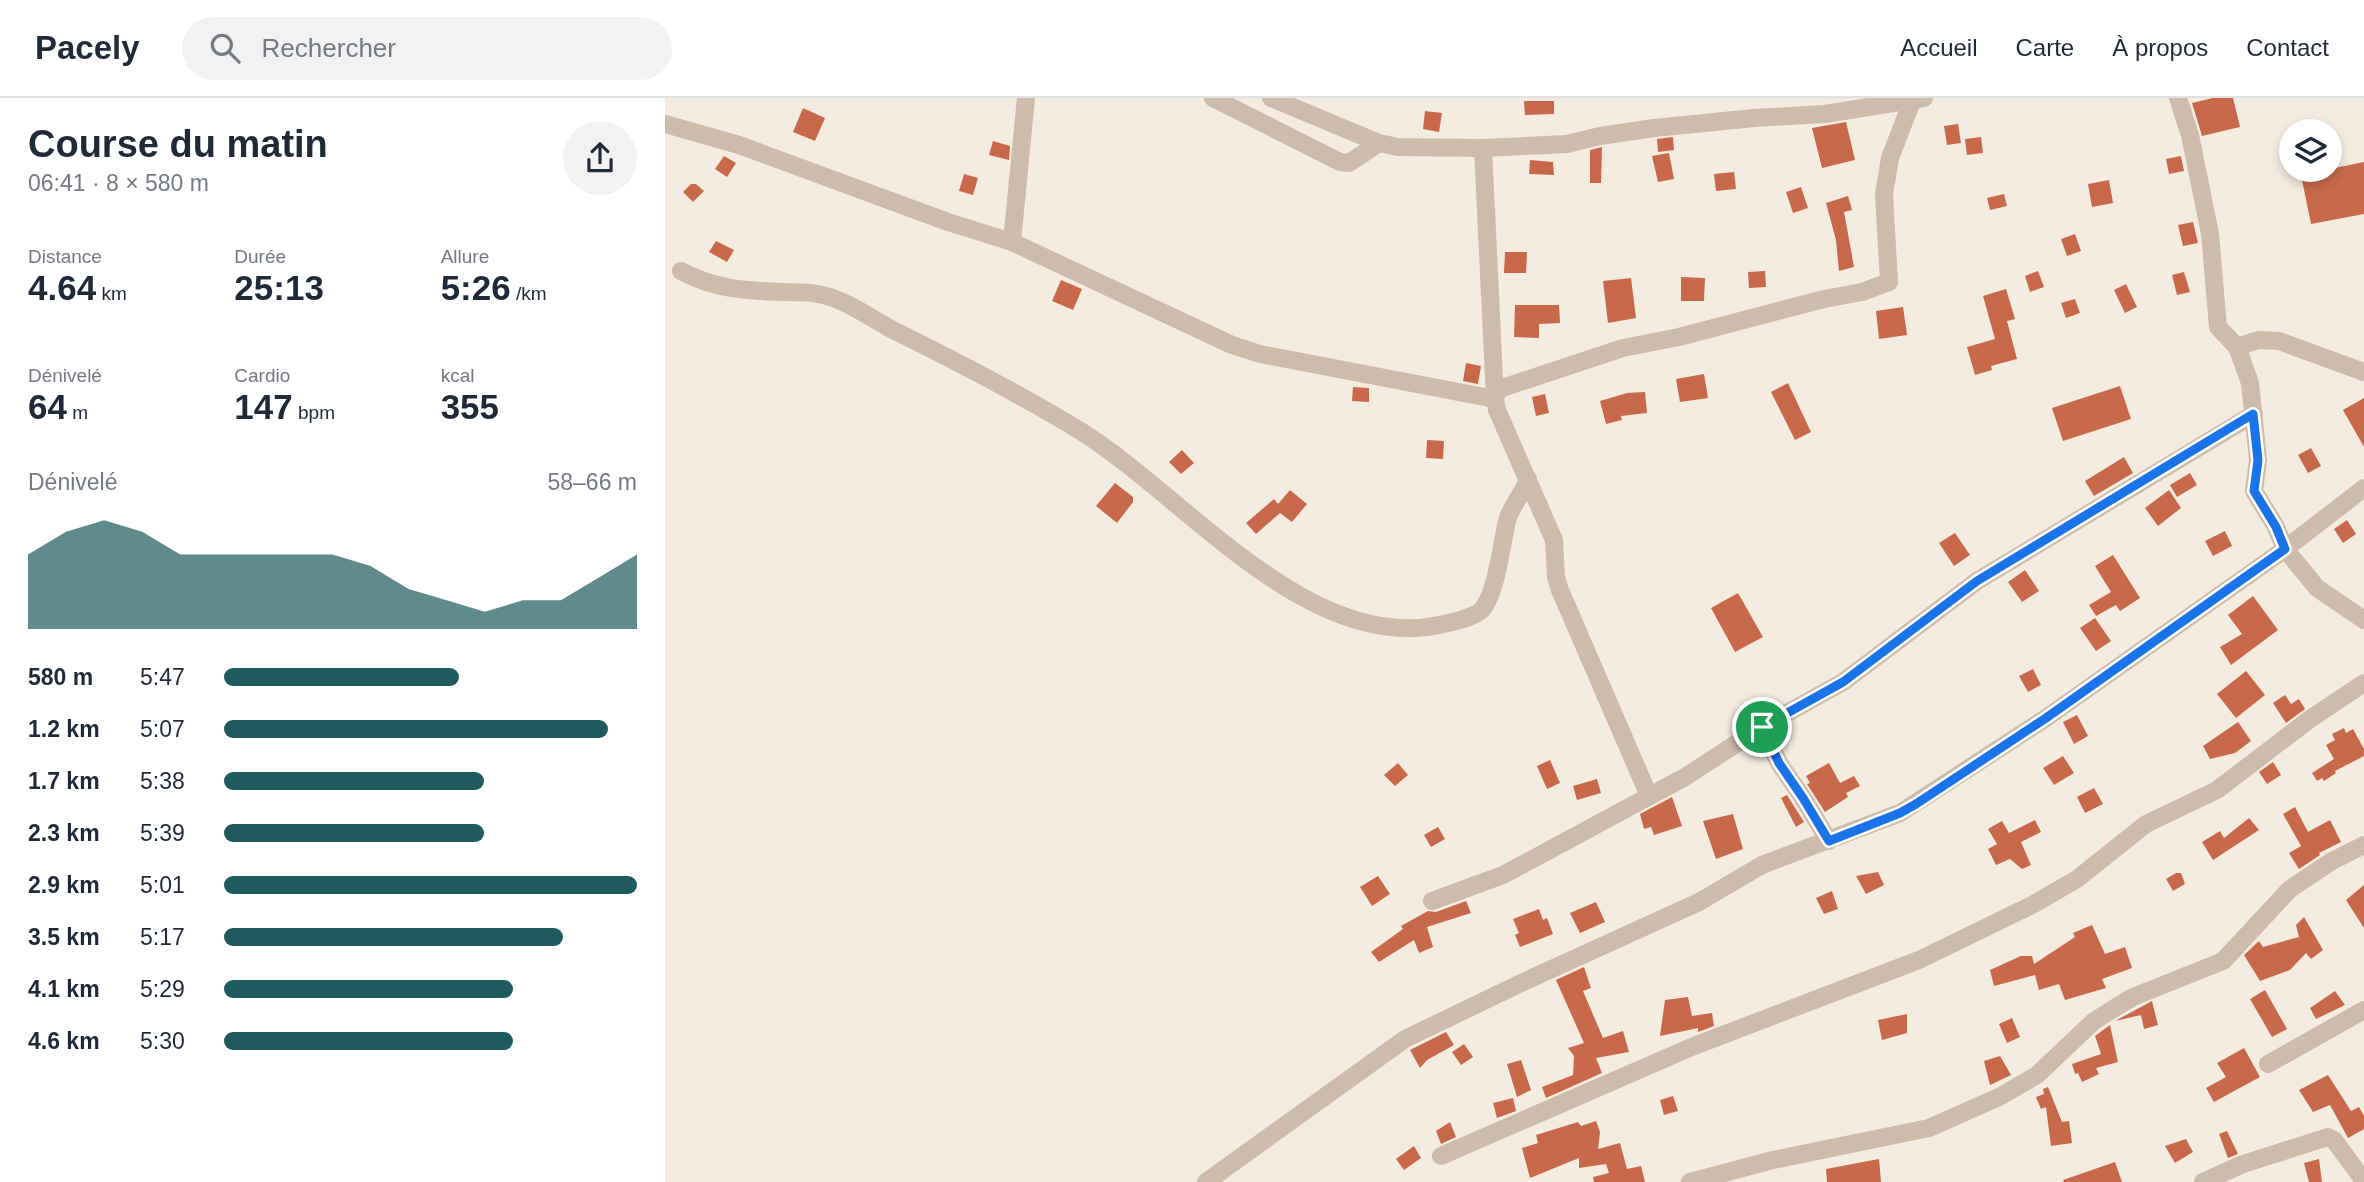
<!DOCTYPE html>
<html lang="fr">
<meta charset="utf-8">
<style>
:root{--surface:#fff;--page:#f2f2f3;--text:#1f2937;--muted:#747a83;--line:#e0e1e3;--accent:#1f5a5e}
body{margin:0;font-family:Arial,sans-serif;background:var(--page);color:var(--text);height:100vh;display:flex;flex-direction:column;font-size:26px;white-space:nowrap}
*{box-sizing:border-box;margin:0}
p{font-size:23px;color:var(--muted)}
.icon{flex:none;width:38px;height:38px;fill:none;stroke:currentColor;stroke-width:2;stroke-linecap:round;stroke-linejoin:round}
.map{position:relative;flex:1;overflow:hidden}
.drawer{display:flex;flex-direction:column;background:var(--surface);width:665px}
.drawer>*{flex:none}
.fabs{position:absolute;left:1614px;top:21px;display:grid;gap:14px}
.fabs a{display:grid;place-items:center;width:63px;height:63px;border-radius:50%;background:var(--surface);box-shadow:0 4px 10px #0003;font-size:35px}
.pin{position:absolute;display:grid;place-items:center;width:60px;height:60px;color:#fff;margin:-30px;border:4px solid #fff;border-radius:50%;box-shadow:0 2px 7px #0007}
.round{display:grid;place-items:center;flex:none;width:74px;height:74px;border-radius:37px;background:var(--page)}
.headline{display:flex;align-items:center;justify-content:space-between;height:119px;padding:0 28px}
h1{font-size:38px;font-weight:700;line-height:52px}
.stats{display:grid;grid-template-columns:repeat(3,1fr);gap:10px;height:119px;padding:7px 28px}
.stats div{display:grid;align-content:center}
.stats b{font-size:35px;font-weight:700}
.stats small{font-size:19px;font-weight:400}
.stats p{font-size:19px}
.chart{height:196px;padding:14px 28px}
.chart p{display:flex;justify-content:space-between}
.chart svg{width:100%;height:126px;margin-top:7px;fill:var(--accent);opacity:.7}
ul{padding:0 28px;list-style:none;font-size:23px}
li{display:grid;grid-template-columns:112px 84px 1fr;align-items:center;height:52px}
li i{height:18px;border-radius:9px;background:var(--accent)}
header{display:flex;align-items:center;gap:42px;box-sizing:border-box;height:98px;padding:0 35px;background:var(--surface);border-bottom:2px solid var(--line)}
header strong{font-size:33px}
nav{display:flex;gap:38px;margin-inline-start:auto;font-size:24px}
.search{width:490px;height:63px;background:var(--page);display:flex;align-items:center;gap:18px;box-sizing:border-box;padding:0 24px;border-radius:38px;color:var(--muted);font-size:26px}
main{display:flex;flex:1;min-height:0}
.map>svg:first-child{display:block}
.building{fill:#c8694b}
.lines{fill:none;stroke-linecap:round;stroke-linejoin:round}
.street{stroke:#cdbbac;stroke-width:18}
.route-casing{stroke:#fff;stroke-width:14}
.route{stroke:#1a73e8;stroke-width:9}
</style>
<header>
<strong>Pacely</strong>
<div class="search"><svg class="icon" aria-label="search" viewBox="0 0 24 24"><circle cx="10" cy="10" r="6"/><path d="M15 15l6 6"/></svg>Rechercher</div>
<nav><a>Accueil</a><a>Carte</a><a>À propos</a><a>Contact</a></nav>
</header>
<main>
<section class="drawer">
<div class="headline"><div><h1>Course du matin</h1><p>06:41 · 8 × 580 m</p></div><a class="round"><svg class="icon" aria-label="share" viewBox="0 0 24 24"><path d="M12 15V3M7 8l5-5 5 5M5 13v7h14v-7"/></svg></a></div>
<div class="stats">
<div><p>Distance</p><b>4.64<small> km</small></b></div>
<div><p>Durée</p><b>25:13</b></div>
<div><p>Allure</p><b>5:26<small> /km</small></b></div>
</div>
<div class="stats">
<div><p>Dénivelé</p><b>64<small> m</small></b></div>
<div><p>Cardio</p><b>147<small> bpm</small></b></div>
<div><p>kcal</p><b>355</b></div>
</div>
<div class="chart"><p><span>Dénivelé</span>58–66 m</p>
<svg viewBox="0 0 160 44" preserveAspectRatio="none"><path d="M0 44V18L10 10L20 6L30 10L40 18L50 18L60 18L70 18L80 18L90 22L100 30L110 34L120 38L130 34L140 34L150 26L160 18V44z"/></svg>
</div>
<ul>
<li><b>580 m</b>5:47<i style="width:57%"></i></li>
<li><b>1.2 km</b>5:07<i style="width:93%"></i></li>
<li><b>1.7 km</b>5:38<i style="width:63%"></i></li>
<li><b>2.3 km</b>5:39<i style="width:63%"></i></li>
<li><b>2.9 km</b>5:01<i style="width:100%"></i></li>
<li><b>3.5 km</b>5:17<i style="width:82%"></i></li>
<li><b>4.1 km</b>5:29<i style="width:70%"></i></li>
<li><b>4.6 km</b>5:30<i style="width:70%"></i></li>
</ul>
</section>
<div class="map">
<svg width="1699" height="1084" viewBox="0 0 1699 1084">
<rect width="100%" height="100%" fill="#f4ebe1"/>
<!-- building -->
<g class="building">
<path d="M1548,0h20l7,29 -38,9 -10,-33z"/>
<path d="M859,3h30v13l-29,1z"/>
<path d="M138,10l22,10 -10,23 -22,-9z"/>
<path d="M760,13l17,2 -3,19 -16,-3z"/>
<path d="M1181,24l9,38 -33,8 -10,-40z"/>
<path d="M1293,26l3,19 -14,2 -3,-19z"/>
<path d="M1008,39l1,13 -16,2 -1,-13z"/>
<path d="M1316,39l2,16 -16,2 -2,-16z"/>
<path d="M328,43l17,5 -1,14 -20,-5z"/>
<path d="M937,49l-1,36h-11v-33z"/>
<path d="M1004,55l5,26 -16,3 -6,-26z"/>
<path d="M59,58l12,7 -9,14 -12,-8z"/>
<path d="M1516,58l3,15 -15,3 -3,-15z"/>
<path d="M865,62l23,2 1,13 -25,-1z"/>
<path d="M1699,64v52l-53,10 -10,-49z"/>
<path d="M1069,74l2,17 -20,2 -2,-17z"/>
<path d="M299,76l14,4 -5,17 -14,-4z"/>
<path d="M1444,82l4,23 -21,4 -4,-23z"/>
<path d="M26,86h5l8,7 -11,11 -10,-10z"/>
<path d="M1136,89l7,21 -15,5 -7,-21z"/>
<path d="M1339,96l3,12 -17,4 -3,-12z"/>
<path d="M1183,98l4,14 -8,2 10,55 -15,4 -3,-31 -10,-37z"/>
<path d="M1528,124l5,21 -15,3 -5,-21z"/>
<path d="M1410,136l6,17 -14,5 -6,-17z"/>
<path d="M51,143l18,9 -7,12 -18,-10z"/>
<path d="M840,154h22l-1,21h-22z"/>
<path d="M1100,173l1,16 -17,1 -1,-16z"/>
<path d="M1373,173l6,16 -14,5 -5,-16z"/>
<path d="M1519,174l6,20 -13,3 -5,-20z"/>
<path d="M1016,179l24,1 -1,23h-23z"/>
<path d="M966,180l5,40 -28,5 -5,-42z"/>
<path d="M396,182l21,9 -9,21 -21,-9z"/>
<path d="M1461,186l11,23 -12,6 -11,-23z"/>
<path d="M1341,191l9,30 -8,2 10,38 -26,7 1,4 -17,5 -8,-28 28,-8 -12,-43z"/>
<path d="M1410,201l5,14 -14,5 -5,-15z"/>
<path d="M850,207h44l1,18 -21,1v14l-25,-1z"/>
<path d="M1238,209l4,28 -28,4 -3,-28z"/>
<path d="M801,265l15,3 -3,18 -15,-3z"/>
<path d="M1039,276l4,24 -28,4 -4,-23z"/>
<path d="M1123,285l23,49 -16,8 -24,-48z"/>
<path d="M1455,288l11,33 -68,22 -11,-33z"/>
<path d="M688,289l16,1v14l-17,-1z"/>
<path d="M980,294l2,21 -26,3 1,4 -16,4 -6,-23 27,-8z"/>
<path d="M880,296l4,19 -13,3 -4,-19z"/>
<path d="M1699,300v49l-21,-37z"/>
<path d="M762,342l17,1 -1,18 -17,-1z"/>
<path d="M1646,350l10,18 -13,7 -10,-18z"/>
<path d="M517,352l12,13 -13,11 -12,-12z"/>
<path d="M1459,359l9,16 -39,23 -9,-15z"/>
<path d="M1525,375l7,12 -20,12 -7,-12z"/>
<path d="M450,385l18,14v5l-16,21 -21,-17z"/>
<path d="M625,392l17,14 -15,18 -12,-9 -24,21 -10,-11 28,-24 4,5z"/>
<path d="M1504,392l12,18 -23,18 -13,-18z"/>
<path d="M1682,422l9,14 -13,9 -9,-14z"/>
<path d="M1560,433l7,15 -19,10 -8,-15z"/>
<path d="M1290,435l15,22 -16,11 -15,-23z"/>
<path d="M1448,457l27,43 -20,13 -4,-6 -20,11 -7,-11 22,-13 -16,-26z"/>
<path d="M1360,472l14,21 -17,11 -14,-20z"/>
<path d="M1073,495l25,44 -28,15 -24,-44z"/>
<path d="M1588,498l25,34 -47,35 -11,-18 22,-13 -14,-19z"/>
<path d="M1430,520l16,23 -15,10 -16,-23z"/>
<path d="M1368,571l8,16 -13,7 -9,-16z"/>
<path d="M1581,573l19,24 -29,23 -19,-24z"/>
<path d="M1620,597l6,9 8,-5 6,10 -19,14 -13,-20z"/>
<path d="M1412,617l11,21 -14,8 -11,-22z"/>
<path d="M1573,624l13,19 -16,12 -25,6 -7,-13z"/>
<path d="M1679,630l2,5 7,-4 11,20v7l-29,15 1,2 -12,8 -2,-3 -5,3 -5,-8 22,-14 -8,-14 9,-5 -3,-6z"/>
<path d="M1398,658l11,17 -20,12 -11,-17z"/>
<path d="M885,662l10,23 -13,6 -10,-23z"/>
<path d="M1608,664l8,13 -14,9 -8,-12z"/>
<path d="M733,665l10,12 -13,11 -11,-11z"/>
<path d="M1164,665l11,20 14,-7 6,10 -14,7 2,4 -23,15 -18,-28 3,-1 -4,-7z"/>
<path d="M932,681l4,14 -24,7 -4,-14z"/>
<path d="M1429,690l9,16 -18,9 -8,-16z"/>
<path d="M1122,697l17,27 -8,5 -15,-29z"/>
<path d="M1007,699l10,29 -28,9 -3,-8 -7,2 -4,-15z"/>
<path d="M1630,709l13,25 22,-12 11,22 -22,11 1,2 -21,14 -10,-16 12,-7 -18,-32z"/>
<path d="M1068,716l10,35 -27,10 -13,-38z"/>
<path d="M1584,720l10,12 -46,30 -11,-18 18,-11 4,7z"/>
<path d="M1370,722l6,12 -20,10 10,23 -9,4 -12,-10 -14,6 -8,-16 9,-5 -9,-15 14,-8 7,12z"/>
<path d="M773,729l7,12 -14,8 -7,-12z"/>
<path d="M1213,774l6,13 -18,9 -10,-18z"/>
<path d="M1511,775h5l4,11 -12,7 -7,-12z"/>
<path d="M713,778l12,18 -18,12 -12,-19z"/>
<path d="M1699,787v43l-18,-28z"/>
<path d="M1167,793l6,18 -14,5 -8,-16z"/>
<path d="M801,803l5,12 -44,14 6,20 -14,6 -5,-13 -35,22 -8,-10 32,-23 -2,-3 27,-15 8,1z"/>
<path d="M931,804l9,20 -25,11 -10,-20z"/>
<path d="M874,811l4,11 4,-2 6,16 -33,13 -5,-12 4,-2 -6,-14z"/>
<path d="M1639,819l19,33 -12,9 -5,-6 -16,17 -30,11 -16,-26 15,-14 4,6 36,-10 -3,-12z"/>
<path d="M1427,827l13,29 20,-7 7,21 -30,11 4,9 -41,12 -6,-16 -20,6 -4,-15 -41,11 -4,-16 31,-14h11l2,8 41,-27 -2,-4z"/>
<path d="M919,869l7,21 -8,3 20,47 20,-7 6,21 -33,6 6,15 -56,25 -4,-11 31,-12 1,-19 -6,-8 16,-5 -28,-63z"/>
<path d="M1600,892l22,39 -15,8 -22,-38z"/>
<path d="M1670,893l10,14 -29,14 -6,-11z"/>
<path d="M1023,899l4,19 20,-3 2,13 -16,6v-4l-38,8 5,-36z"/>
<path d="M1487,903l6,24 -14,4 -3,-14 -26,6z"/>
<path d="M1242,916v19l-25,7 -4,-20z"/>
<path d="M1347,920l8,19 -13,6 -8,-19z"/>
<path d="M1445,927l8,37 -22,6 3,6 -17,8 -4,-9 -3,1 -3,-10 29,-10 -6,-18z"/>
<path d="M781,934l8,13 -27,15 -7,8 -10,-18z"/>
<path d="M799,946l9,13 -12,8 -9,-13z"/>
<path d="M1579,950l16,29 -46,25 -8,-14 20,-11 -9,-14z"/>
<path d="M1335,958l11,19 -21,10 -6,-24z"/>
<path d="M856,962l10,30 -14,7 -10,-33z"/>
<path d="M1663,977l23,36 8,-4 5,9v13l-16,9 -18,-33 -17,7 -14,-22z"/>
<path d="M1383,989l14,35 7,-1 3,22 -21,3 -5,-39 -5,2 -5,-12 8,-3 -1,-5z"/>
<path d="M1008,998l5,15 -14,4 -4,-15z"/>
<path d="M848,1000l3,13 -19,7 -4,-15z"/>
<path d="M931,1023l4,11 -2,17 22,-6 7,26 14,-3 4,16h-51l-1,-5 16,-4 -3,-9 -27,4v-10l-49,20 -8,-30 16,-5 -2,-8 42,-13 3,4z"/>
<path d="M785,1024l6,15 -15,7 -5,-13z"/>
<path d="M1562,1033l11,23 -10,4 -9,-24z"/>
<path d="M1521,1041l7,13 -18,11 -10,-17z"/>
<path d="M749,1048l7,12 -17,12 -8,-11z"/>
<path d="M1214,1061l2,23h-54l-1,-13z"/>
<path d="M1654,1061l3,23h-13l-5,-19z"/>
<path d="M1450,1064l7,20h-58l-1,-2z"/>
</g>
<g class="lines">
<!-- street -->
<g class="street">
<path d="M548,0l127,64 9,1 30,-20"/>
<path d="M606,0l108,45 19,4 85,1 84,-4 33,-8 54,-8 100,-10 71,-4 99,-16"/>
<path d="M1513,0l12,37 20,99 8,93 19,20 13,36 8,77 -4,31 22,36 9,22 32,39 47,32"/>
<path d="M0,26l74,21 209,77 64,20 220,103 28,9 235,45"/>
<path d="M818,50l12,251 2,11 57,130 2,37 4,13 89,206"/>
<path d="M347,144l14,-144"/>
<path d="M16,173c33,18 65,20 102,21 16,0 32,0 47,5 22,7 41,21 61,32 65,32 129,65 191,103 101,63 226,221 357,193 13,-3 30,-6 40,-13 17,-12 23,-71 28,-91 3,-14 16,-27 21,-42"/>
<path d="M1572,249l21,-7 21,1 85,31"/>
<path d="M830,301l2,-7 5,-4 121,-40 56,-11 145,-38 38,-7 27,-10 -5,-88 6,-36 22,-57"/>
<path d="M1097,629l17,36 24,35 26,43"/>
<path d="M767,803l71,-26 182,-98 77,-50 81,-45 134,-101 277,-167"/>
<path d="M1603,966l96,-54"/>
<path d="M776,1058l253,-110 225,-86 115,-56 43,-25 69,-55 71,-34 93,-71 54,-36"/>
<path d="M541,1084l199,-143 114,-55 180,-82 63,-37 138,-52 146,-95 239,-169 79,-61"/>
<path d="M1025,1084l83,-22 156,-32 70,-31 38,-22 57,-54 19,-12 20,-12 90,-36 67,-72 42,-28 32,-16"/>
<path d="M1538,1084l40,-18 85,-27 6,3 30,41"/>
</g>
</g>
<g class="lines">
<defs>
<path id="route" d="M1588,316l5,46 -4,31 22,36 9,22 -239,169 -130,86 -16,9 -71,28 -26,-43 -24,-35 -17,-36 81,-45 134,-101z"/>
</defs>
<!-- route casing -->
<use href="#route" class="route-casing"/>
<!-- route -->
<use href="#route" class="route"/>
</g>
</svg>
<div class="fabs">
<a><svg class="icon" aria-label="layers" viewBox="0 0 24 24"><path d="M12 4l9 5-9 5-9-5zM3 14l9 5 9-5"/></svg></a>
</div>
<div class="pin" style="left:1097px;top:629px;background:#1e9e55"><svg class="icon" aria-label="arrive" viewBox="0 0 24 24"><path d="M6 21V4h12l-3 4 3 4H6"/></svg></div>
</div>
</main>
